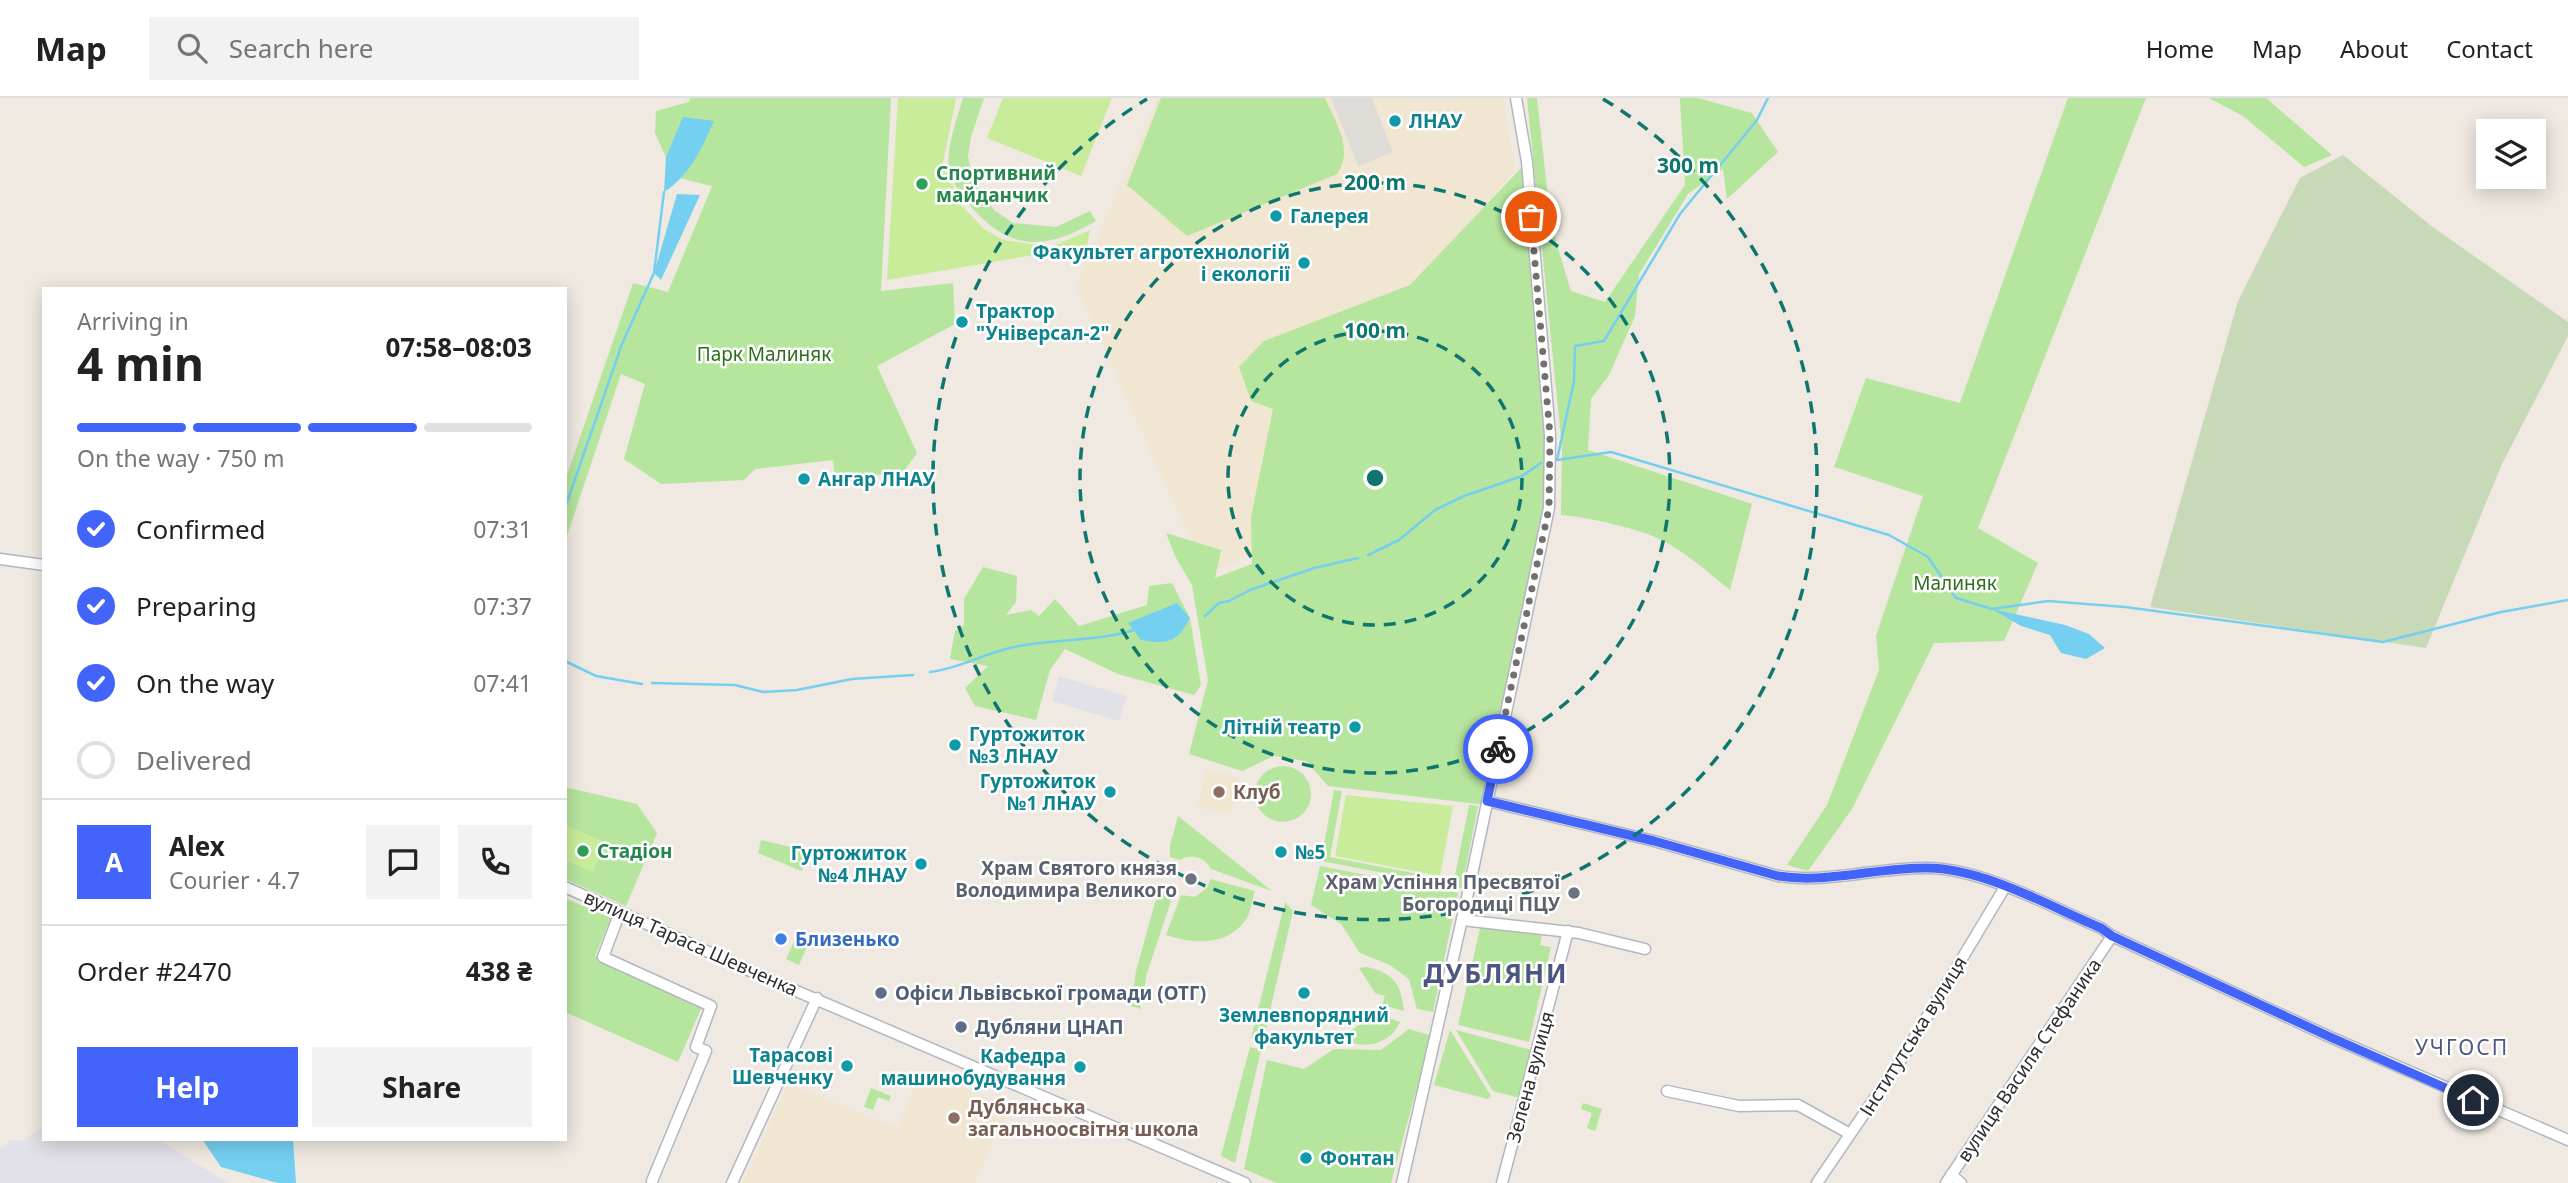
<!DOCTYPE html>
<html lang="en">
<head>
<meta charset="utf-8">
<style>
	:root { --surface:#fff; --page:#f2f2f2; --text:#222; --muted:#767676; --line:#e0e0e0; --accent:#4264fb }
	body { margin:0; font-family:"Noto Sans",sans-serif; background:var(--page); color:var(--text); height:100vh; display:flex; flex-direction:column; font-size:26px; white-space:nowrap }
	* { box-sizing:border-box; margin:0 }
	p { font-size:23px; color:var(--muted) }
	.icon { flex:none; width:38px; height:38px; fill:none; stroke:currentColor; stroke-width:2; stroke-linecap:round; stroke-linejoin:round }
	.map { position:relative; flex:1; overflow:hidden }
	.side { position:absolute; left:42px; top:189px; width:525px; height:854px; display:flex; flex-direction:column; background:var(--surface); border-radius:0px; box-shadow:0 4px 18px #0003 }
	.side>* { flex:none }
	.buttons { position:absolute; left:2476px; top:21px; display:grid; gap:14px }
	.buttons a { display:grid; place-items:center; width:70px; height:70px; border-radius:0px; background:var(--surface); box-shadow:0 4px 18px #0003; font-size:35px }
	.pin { position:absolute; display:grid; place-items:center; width:60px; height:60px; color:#fff; margin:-30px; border:4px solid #fff; border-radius:50%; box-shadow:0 2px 7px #0007 }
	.courier { position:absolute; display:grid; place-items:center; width:70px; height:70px; margin:-35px; border:5px solid #4264fb; border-radius:50%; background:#fff; color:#222; box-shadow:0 2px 9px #0007 }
	.summary em { font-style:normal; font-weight:700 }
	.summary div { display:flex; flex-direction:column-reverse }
	.summary { display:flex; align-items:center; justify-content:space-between; height:119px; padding:0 35px }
	h1 { font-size:46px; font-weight:700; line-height:52px }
	.bar { display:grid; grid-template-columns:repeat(4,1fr); gap:10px 7px; align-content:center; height:84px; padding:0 35px }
	.bar i { height:9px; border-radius:5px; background:var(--line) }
	.bar .on { background:var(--accent) }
	.bar p { grid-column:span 4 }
	.line { display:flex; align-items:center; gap:18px; padding:0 35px; border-top:2px solid var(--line) }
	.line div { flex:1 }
	.round { display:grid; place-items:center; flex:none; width:74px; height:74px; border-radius:0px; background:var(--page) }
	ol { padding:0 35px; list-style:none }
	li { display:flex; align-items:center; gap:21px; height:77px }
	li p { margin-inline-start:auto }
	li .icon { padding:7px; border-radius:50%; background:var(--accent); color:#fff; stroke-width:4 }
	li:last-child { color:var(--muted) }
	li i { width:38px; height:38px; border:4px solid var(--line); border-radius:50% }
	.cta { display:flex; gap:14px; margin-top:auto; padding:14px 35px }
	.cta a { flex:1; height:80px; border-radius:0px; background:var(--accent); color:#fff; font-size:28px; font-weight:700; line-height:80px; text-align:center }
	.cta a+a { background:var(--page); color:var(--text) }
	header { display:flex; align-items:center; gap:42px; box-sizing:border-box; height:98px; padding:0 35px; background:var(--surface); border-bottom:2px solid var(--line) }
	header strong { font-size:33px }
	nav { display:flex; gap:38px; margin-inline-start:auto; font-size:24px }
	.search { width:490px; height:63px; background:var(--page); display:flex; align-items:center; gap:18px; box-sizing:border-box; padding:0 24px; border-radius:0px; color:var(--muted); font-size:26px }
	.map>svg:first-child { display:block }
	.industrial { fill:#e3e1e8 }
	.education { fill:#f0e6d1 }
	.green { fill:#b6e59e }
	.cemetery { fill:#c8d9b8 }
	.pitch { fill:#c9ec9a }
	.plaza { fill:#dfdcd8 }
	.water { fill:#75cff0 }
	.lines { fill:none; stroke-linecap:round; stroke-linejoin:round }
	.stream { stroke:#75cff0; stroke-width:2.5 }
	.street-casing { stroke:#b4b7c1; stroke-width:13 }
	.street { stroke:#fff; stroke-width:10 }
	.done { stroke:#726f6d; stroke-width:7; stroke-dasharray:0 12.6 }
	.route { stroke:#4264fb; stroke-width:9 }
	.ring { fill:none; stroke:#0f766e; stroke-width:3.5; stroke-dasharray:12 9 }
	.culture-dot { fill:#0f9aa8; stroke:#fff; stroke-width:2.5 }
	.leisure-dot { fill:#2e9e5b; stroke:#fff; stroke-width:2.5 }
	.education-dot { fill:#8d6e63; stroke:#fff; stroke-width:2.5 }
	.worship-dot { fill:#6b7280; stroke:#fff; stroke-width:2.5 }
	.shop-dot { fill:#3f7fe0; stroke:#fff; stroke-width:2.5 }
	.service-dot { fill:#5c6f8a; stroke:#fff; stroke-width:2.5 }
	.labels { text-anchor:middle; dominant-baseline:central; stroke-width:5; stroke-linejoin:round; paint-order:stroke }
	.culture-label { font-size:19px; font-weight:bold; fill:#0d838f; stroke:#fff; text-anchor:start }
	.leisure-label { font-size:19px; font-weight:bold; fill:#27864d; stroke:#fff; text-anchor:start }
	.park-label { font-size:19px; fill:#2c6e1b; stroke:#fff }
	.education-label { font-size:19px; font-weight:bold; fill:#785e54; stroke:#fff; text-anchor:start }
	.worship-label { font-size:19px; font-weight:bold; fill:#5b616d; stroke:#fff; text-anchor:end }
	.shop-label { font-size:19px; font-weight:bold; fill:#366cbe; stroke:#fff; text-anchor:start }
	.street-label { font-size:19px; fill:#2e2e2e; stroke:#fff }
	.service-label { font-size:19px; font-weight:bold; fill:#4e5e75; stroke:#fff; text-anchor:start }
	.neighbourhood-label { font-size:21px; letter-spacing:2px; fill:#4d5680; stroke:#fff }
	.district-label { font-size:26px; font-weight:bold; letter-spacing:2px; fill:#4d5680; stroke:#fff }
	.centre { fill:#0f766e; stroke:#fff; stroke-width:3.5 }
	.ring-label { font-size:21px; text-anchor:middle; font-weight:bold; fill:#0f766e; stroke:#fff; stroke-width:5; stroke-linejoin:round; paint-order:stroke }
</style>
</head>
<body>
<header>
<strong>Map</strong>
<div class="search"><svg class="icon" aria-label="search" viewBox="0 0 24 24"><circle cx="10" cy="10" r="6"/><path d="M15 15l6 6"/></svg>Search here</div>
<nav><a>Home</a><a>Map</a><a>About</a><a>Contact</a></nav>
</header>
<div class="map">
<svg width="2568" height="1085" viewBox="0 0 2568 1085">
	<rect width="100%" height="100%" fill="#efe9e1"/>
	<g class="industrial">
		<polygon points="1059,578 1127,598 1119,623 1052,603"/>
		<polygon points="44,1027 44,1041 157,1041 228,1085 0,1085 0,1051 11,1042 24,1043"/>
	</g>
	<g class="education">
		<polygon points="1158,0 1503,0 1515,74 1408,192 1346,408 1207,478 1076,188"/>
		<polygon points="1206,672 1239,679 1231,716 1198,710"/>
		<polygon points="921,971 1010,1009 974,1085 743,1085 788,986 898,1030"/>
	</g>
	<g class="green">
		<polygon points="690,0 891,0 881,193 953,185 955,226 877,268 917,355 902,376 835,378 833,362 755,371 744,382 661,386 624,361 645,286 621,276 565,444 565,383 633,185 668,194 712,88 675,79 655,35 656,13 689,4"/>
		<path d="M963,0H984L971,39L968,58L973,82L994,112L1013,125L1056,129L1090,113L1096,123C1047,151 1013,155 972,110C962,99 951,84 949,68C946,51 958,17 963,0Z"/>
		<path d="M1161,0H1325C1336,26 1354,50 1337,76L1187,138L1127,87Z"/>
		<path d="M1527,0H1537L1551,127L1571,193L1605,204L1685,87L1680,0H1698L1752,15L1778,54L1727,101L1723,71L1688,96L1639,176L1635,218L1609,277L1591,301L1588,352L1752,406L1730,492C1709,475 1689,457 1665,444C1643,431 1587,419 1561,417L1562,351Z"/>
		<polygon points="2068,0 2146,0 1978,430 2038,465 2004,543 1934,545 1852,711 1808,773 1787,767 1827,707 1879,572 1876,538 1923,398 1834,369 1866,280 1960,305"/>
		<polygon points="2209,0 2266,0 2332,57 2304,69 2243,18"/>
		<polygon points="1527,64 1550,337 1549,410 1486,707 1328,688 1306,663 1274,658 1242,673 1189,656 1208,582 1192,487 1175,458 1166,435 1221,452 1215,480 1252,466 1251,419 1273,311 1251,303 1239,269 1264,243 1410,187"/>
		<polygon points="983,469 1017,478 1016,504 1006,517 1031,512 1039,518 1055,501 1079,528 1147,507 1149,488 1172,485 1190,520 1201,587 1194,597 1118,576 1065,551 1050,572 1036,622 975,608 965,590 988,568 950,561 955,533 964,527 964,501"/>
		<circle cx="1283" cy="696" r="28"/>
		<polygon points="565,689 637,706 657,735 626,808 565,781"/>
		<polygon points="1334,692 1342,693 1330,759 1454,783 1469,707 1478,708 1462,790 1321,763"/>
		<path d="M1178,718L1272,793L1211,771C1205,759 1191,755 1180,762L1170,759V747Z"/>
		<polygon points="761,742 808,753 802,773 758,755"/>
		<polygon points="1320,768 1458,795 1433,914 1417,911 1409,881 1390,867 1360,855 1341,826 1311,807"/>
		<path d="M1210,781L1255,793C1252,801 1251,813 1247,820C1228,849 1193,846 1166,837L1181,797L1195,799L1208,789Z"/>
		<polygon points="1158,794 1174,794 1147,875 1140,911 1131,908 1136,873"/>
		<polygon points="565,800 611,820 595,858 703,906 678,964 565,914"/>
		<polygon points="1285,804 1293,813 1263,943 1251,940"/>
		<polygon points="1481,826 1543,833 1540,847 1551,849 1529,944 1458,927"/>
		<polygon points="799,833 811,839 799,867 786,861"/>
		<path d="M1367,869C1394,875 1401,886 1404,913L1382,907L1385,898L1375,895L1359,870Z"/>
		<path d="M1380,917L1400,924C1391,946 1361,954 1342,939L1366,922L1377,925Z"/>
		<polygon points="1409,931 1429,937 1429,945 1391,1085 1277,1085 1244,1071 1267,962 1304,971 1334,951 1381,952"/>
		<polygon points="1450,932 1491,998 1488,1001 1434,987"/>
		<polygon points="1456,932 1532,952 1520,1000 1493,993"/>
		<polygon points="1250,949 1261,952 1235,1065 1221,1058"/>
		<polygon points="871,990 891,998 889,1003 878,999 873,1012 864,1009"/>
		<polygon points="1583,1005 1602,1011 1595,1033 1587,1030 1592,1015 1581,1011"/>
	</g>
	<polygon class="cemetery" points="2343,57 2434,130 2568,224 2568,238 2502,366 2426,550 2150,509 2238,203 2300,80"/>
	<g class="pitch">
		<polygon points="898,0 956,0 943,65 961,107 984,131 1004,142 1051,149 1090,132 1087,148 887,182"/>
		<polygon points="1003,0 1112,0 1081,78 987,40"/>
		<polygon points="1346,697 1453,708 1440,778 1335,758"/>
		<polygon points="565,727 605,744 593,774 565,762"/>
	</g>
	<polygon class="plaza" points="1331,0 1372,0 1393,54 1358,68"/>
	<g class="water">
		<path d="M683,19L714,23C702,50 690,77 664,94L666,59Z"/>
		<polygon points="677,96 700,97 661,182 654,175"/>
		<path d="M1177,505L1190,520C1178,544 1167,547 1141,542L1128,525Z"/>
		<polygon points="1992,511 2065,527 2089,536 2105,550 2086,561 2061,555 2050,537 2021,528"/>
		<polygon points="202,1041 293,1041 296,1085 278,1085 221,1069"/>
	</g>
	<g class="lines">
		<g class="stream">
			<polyline points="1768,0 1757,22 1680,116 1604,243 1575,248 1574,283 1557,362 1611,354 1889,437 1928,459 1956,500 1992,511 2048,503 2125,509 2383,544 2501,514 2568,502"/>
			<polyline points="565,410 622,246 654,175 664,94"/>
			<polyline points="1368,457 1399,442 1435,412 1464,398 1522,378 1541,365"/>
			<polyline points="1205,518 1219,505 1229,503 1250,492 1314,470 1358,460"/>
			<polyline points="565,563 596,578 642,586"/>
			<path d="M930,574C961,570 985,555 1014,549C1054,540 1095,544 1134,532"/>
			<polyline points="652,585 735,587 763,594 797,592 852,581 913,577"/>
		</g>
		<g class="street-casing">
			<g id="street">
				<polyline points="0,461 44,467"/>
				<path d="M1487,703L1654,743L1778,778C1827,786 1878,769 1928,770C1984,771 2049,808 2101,830L2112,838L2330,939L2568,1042"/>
				<polyline points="565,789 766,880 1245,1085"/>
				<polyline points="620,814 603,859 711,908 696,949 706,953 652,1083"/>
				<polyline points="1462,822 1579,835 1645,851"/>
				<polyline points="1667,993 1739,1008 1798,1007 1850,1036"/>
				<polyline points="1951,1077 1961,1085"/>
				<polyline points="732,1085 817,900"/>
				<polyline points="1402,1085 1470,786 1549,410 1550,337 1527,64 1516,0"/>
				<polyline points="1502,1085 1568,833"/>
				<polyline points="1817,1085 1904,957 2005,789"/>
				<polyline points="1946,1085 2112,838"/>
			</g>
		</g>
		<use href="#street" class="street"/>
	</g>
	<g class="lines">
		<polyline class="done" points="1498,651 1549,410 1550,337 1531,119"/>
		<path class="route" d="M1498,651L1487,703L1654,743L1778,778C1827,786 1878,769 1928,770C1985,771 2049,808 2101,830L2112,838L2330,939L2473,1002"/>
	</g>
	<g class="ring">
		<circle cx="1375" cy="380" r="147"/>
		<circle cx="1375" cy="380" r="295"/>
		<path d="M1603 1A442 442 0 1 1 1147 1"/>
	</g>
	<g class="culture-dot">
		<circle cx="1395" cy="23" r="7"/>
		<circle cx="1276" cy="118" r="7"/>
		<circle cx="1304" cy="165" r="7"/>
		<circle cx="962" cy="224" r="7"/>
		<circle cx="804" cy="381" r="7"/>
		<circle cx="1355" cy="629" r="7"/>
		<circle cx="955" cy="647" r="7"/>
		<circle cx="1110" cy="694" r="7"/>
		<circle cx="1281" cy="754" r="7"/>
		<circle cx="921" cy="766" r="7"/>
		<circle cx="1304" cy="895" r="7"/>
		<circle cx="847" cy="968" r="7"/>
		<circle cx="1080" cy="969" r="7"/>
		<circle cx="1306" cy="1060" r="7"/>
	</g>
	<g class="leisure-dot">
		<circle cx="922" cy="86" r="7"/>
		<circle cx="583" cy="753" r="7"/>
	</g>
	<g class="education-dot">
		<circle cx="1219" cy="694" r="7"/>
		<circle cx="954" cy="1020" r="7"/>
	</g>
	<g class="worship-dot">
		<circle cx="1191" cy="781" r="7"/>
		<circle cx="1574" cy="795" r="7"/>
	</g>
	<circle class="shop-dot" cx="781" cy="841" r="7"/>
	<g class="service-dot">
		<circle cx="881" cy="895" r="7"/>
		<circle cx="961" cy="929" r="7"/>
	</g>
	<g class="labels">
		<g class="culture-label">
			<text x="1409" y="23">ЛНАУ</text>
			<text x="1290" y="118">Галерея</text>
			<text x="1290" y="154" text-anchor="end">Факультет агротехнологій<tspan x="1290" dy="22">і екології</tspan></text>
			<text x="976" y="213">Трактор<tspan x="976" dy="22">"Універсал-2"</tspan></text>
			<text x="818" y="381">Ангар ЛНАУ</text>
			<text x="1341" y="629" text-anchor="end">Літній театр</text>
			<text x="969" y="636">Гуртожиток<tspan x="969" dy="22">№3 ЛНАУ</tspan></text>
			<text x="1096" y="683" text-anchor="end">Гуртожиток<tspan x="1096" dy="22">№1 ЛНАУ</tspan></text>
			<text x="1295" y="754">№5</text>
			<text x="907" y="755" text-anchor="end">Гуртожиток<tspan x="907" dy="22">№4 ЛНАУ</tspan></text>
			<text x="1304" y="917" text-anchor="middle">Землевпорядний<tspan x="1304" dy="22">факультет</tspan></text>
			<text x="833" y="957" text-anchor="end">Тарасові<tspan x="833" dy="22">Шевченку</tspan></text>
			<text x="1066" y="958" text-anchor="end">Кафедра<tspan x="1066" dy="22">машинобудування</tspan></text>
			<text x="1320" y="1060">Фонтан</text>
		</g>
		<g class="leisure-label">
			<text x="936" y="75">Спортивний<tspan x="936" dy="22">майданчик</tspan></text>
			<text x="597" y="753">Стадіон</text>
		</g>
		<g class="park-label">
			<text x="764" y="256">Парк Малиняк</text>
			<text x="1955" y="485">Малиняк</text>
		</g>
		<g class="education-label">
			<text x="1233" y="694">Клуб</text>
			<text x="968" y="1009">Дублянська<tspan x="968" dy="22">загальноосвітня школа</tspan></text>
		</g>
		<g class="worship-label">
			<text x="1177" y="770">Храм Святого князя<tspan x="1177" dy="22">Володимира Великого</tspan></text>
			<text x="1560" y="784">Храм Успіння Пресвятої<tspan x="1560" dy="22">Богородиці ПЦУ</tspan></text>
		</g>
		<g class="shop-label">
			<text x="795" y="841">Близенько</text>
		</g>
		<g class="street-label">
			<text transform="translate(691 845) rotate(24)">вулиця Тараса Шевченка</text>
			<text transform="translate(1913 938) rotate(-58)">Інститутська вулиця</text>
			<text transform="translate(2029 962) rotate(-56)">вулиця Василя Стефаника</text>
			<text transform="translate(1530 979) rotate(-75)">Зелена вулиця</text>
		</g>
		<g class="service-label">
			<text x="895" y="895">Офіси Львівської громади (ОТГ)</text>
			<text x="975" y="929">Дубляни ЦНАП</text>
		</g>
		<g class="neighbourhood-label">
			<text x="2462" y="949">УЧГОСП</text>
		</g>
		<g class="district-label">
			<text x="1496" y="875">ДУБЛЯНИ</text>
		</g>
	</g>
	<circle cx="1375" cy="380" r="10" class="centre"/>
	<g class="ring-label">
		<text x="1688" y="75">300 m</text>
		<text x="1375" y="92">200 m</text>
		<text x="1375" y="240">100 m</text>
	</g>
</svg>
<div class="buttons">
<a><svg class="icon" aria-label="layers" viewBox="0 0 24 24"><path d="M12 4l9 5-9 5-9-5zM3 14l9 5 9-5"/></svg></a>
</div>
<div class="pin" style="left:1531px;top:119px;background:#ea580c"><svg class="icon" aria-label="bag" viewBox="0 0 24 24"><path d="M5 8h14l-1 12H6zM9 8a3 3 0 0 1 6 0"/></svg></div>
<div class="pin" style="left:2473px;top:1002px;background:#1f2937"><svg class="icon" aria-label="home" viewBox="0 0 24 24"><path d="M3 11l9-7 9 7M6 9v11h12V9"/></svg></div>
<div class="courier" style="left:1498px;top:651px"><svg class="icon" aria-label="bike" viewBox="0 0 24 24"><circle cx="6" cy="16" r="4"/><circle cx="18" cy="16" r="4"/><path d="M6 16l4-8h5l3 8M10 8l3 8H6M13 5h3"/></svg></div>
<section class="side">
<div class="summary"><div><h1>4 min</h1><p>Arriving in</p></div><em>07:58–08:03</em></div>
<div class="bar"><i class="on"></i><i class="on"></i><i class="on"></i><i></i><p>On the way · 750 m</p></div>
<ol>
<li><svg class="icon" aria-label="check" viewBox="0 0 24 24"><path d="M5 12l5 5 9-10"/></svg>Confirmed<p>07:31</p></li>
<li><svg class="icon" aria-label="check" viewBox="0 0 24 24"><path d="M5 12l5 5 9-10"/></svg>Preparing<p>07:37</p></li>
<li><svg class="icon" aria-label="check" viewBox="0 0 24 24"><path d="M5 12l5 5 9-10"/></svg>On the way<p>07:41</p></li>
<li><i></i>Delivered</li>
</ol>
<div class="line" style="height:126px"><b class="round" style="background:var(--accent);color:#fff">A</b><div><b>Alex</b><p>Courier · 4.7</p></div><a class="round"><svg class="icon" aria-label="chat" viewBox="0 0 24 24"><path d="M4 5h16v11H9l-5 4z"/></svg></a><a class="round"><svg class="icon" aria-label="phone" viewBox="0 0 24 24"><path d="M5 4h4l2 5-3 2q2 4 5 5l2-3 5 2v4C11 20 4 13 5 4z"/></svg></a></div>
<div class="line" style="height:91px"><div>Order #2470</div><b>438 ₴</b></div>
<div class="cta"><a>Help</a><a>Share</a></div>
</section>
</div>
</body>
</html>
